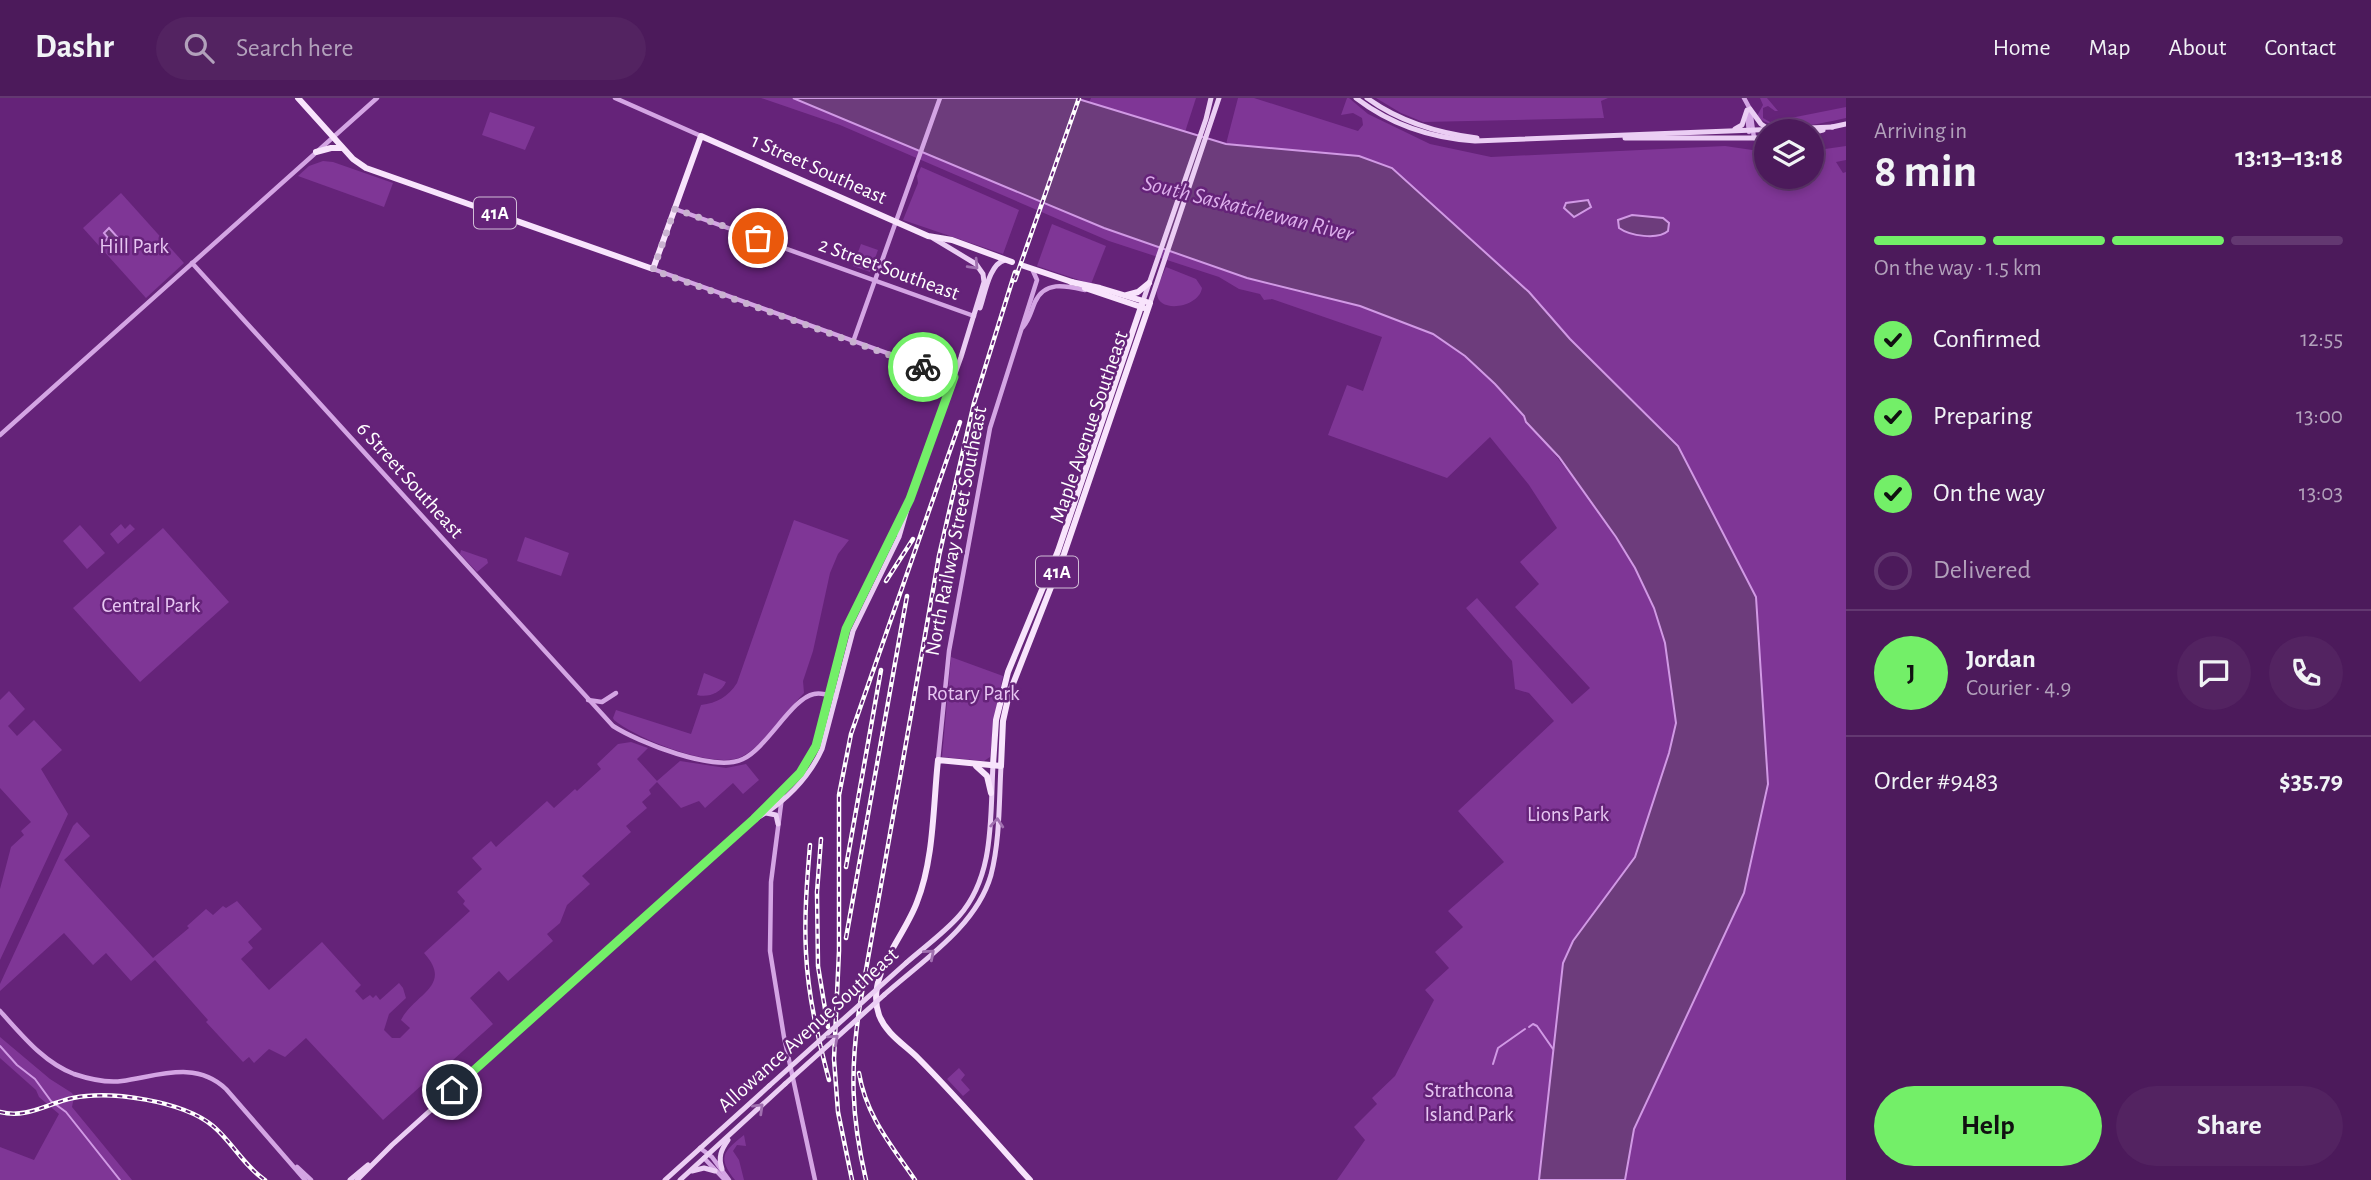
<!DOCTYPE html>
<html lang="en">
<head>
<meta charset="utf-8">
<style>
	:root { --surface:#4c1a5b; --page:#532361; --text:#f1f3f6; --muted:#b2a1bb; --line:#633871; --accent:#73ef68 }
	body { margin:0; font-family:"Alegreya Sans",sans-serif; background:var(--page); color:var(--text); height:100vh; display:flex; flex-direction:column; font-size:26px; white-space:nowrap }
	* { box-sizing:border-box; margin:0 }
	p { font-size:23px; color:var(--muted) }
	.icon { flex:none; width:38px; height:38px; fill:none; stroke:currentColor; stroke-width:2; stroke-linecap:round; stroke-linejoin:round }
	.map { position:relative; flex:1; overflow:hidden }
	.sheet { display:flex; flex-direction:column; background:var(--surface); width:525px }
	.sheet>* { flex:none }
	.fabs { position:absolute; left:1754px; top:21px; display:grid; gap:14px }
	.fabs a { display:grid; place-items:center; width:70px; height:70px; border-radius:50%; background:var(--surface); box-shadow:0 4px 10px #0003,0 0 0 2px var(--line); font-size:35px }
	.pin { position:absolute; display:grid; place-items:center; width:60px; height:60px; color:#fff; margin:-30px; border:4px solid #fff; border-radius:50%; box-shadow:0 2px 7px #0007 }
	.courier { position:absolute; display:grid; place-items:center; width:70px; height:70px; margin:-35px; border:5px solid #73ef68; border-radius:50%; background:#fff; color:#222; box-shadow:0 2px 9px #0007 }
	.summary em { font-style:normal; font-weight:700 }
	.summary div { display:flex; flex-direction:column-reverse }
	.summary { display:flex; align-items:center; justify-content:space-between; height:119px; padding:0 28px }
	h1 { font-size:46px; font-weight:700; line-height:52px }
	.bar { display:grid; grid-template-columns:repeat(4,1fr); gap:10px 7px; align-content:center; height:84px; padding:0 28px }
	.bar i { height:9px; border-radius:5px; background:var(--line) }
	.bar .active { background:var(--accent) }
	.bar p { grid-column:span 4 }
	.line { display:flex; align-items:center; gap:18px; padding:0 28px; border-top:2px solid var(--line) }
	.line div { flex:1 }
	.round { display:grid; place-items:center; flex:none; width:74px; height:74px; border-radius:37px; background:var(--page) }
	ol { padding:0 28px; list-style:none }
	li { display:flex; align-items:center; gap:21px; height:77px }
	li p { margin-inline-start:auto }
	li .icon { padding:7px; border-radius:50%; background:var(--accent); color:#111; stroke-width:4 }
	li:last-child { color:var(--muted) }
	li i { width:38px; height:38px; border:4px solid var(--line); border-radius:50% }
	.button { display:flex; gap:14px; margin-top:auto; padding:14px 28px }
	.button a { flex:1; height:80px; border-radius:42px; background:var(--accent); color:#111; font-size:28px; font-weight:700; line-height:80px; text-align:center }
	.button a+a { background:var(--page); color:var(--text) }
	header { display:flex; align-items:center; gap:42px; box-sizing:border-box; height:98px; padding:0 35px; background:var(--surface); border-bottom:2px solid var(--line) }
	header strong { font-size:33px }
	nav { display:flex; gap:38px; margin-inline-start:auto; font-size:24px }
	.search { width:490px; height:63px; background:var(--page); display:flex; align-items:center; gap:18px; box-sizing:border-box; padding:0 24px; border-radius:38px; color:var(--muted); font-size:26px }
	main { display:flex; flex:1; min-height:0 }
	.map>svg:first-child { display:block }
	.green { fill:#7f3696 }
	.water { fill:#6d3c7c; stroke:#d199e5; stroke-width:2 }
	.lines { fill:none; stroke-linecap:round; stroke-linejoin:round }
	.stream { stroke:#d199e5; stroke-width:2 }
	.tertiary { stroke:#d4a5e4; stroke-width:4.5 }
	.secondary { stroke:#ebcef4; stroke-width:5 }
	.primary { stroke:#f8e4fc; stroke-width:6 }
	.rail-casing { stroke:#fff; stroke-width:4.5 }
	.rail { stroke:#652379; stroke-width:2; stroke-dasharray:5; stroke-linecap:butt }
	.secondary-bridge { stroke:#ebcef4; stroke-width:5 }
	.oneway { stroke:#a170b0 }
	.done { stroke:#c9b2d0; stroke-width:7; stroke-dasharray:0 12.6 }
	.route { stroke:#73ef68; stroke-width:9 }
	.labels { text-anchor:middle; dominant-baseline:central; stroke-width:5; stroke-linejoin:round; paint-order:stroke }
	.shield { fill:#652379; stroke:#d1bdd7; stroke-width:2 }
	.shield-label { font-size:19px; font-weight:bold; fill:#fff }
	.street-label { font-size:21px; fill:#fff; stroke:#652379 }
	.park-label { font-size:21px; fill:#e8c7f3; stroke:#652379 }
	.water-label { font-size:23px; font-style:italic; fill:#ddafec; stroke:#652379 }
</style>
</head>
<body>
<header>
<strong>Dashr</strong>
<div class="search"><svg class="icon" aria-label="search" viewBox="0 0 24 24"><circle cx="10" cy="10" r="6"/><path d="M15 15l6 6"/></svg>Search here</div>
<nav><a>Home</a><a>Map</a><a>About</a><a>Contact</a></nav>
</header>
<main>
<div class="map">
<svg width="1846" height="1082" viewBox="0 0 1846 1082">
	<rect width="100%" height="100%" fill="#652379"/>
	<g class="green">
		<polygon points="761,0 793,0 1104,130 1247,180 1360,208 1433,236 1465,258 1495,286 1524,318 1587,397 1635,469 1654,510 1665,545 1676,625 1669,655 1635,759 1573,843 1563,865 1539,1082 1337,1082 1365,1042 1354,1029 1377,1006 1372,1000 1395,978 1434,902 1425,892 1449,870 1435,854 1463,829 1448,813 1504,764 1458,713 1554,623 1529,595 1515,591 1512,563 1466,510 1477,500 1572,606 1590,590 1515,509 1539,486 1520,464 1557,430 1529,387 1490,339 1447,380 1328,337 1347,287 1363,293 1382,239 1272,201 1264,202 1260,196 1239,191 1219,179 1109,143 840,27"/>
		<polygon points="1091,0 1196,0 1185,34 1089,5"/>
		<polygon points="1238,0 1254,0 1358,33 1363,27 1362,20 1353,15 1341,17 1347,0 1349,0 1368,16 1430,46 1491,59 1725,48 1766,54 1766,79 1811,79 1811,53 1846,48 1846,62 1836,64 1843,75 1846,74 1846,1082 1625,1082 1634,1032 1669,952 1768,686 1570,241 1529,194 1392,70 1226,46"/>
		<polygon points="1376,0 1608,0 1601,3 1604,20 1423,24 1401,15"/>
		<path d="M1760,0H1767L1778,13H1775L1768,8L1763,10V20L1770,24L1846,9V20C1821,25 1777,38 1757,18L1763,7Z"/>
		<polygon points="490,14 535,29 525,52 482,37"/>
		<polygon points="323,63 333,64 393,85 384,109 298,78 309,68"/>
		<polygon points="921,69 1019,112 1003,156 903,122 918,85 917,78"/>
		<polygon points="121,95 184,165 146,200 83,130"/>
		<polygon points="1052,126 1106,148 1091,186 1037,168"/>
		<polygon points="861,146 878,152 870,174 853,168"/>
		<path d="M1166,169L1196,181L1202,190C1199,210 1157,216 1157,195C1157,187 1163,177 1166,169Z"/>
		<path d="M794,422L849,442L838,456L830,475L813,553L803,583L804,595C787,613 765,646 743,658C716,673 637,641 614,622L613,620L616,612L691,636L701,607C717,605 728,599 737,585Z"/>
		<polygon points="121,426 125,431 130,426 135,431 118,446 110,436"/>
		<polygon points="80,427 105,455 87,471 63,443"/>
		<polygon points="163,430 229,504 140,584 73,510"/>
		<polygon points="525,439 569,455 561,478 517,463"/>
		<polygon points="461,452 487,461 488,465 477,474 460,456"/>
		<polygon points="951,559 1003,578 994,622 990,659 984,663 942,659"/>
		<path d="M704,575L726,584C721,595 708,600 697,597Z"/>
		<polygon points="9,593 25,611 8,628 17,638 34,622 62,652 41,671 68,716 0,862 0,791 11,749 24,737 21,733 31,724 0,690 0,602"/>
		<path d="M631,644L648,650L637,661L657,683L680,663L726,670L746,666L759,682L743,696L733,685L705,710L699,703L681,710L657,684L649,692L651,696L642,704L647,710L626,728L631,734L582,778L590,786L567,807L560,825L547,836L553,843L508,883L499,873L470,900L493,926L453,962L457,968L450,975L443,968L383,1022L306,940L285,959L269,951L254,965L249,959L243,964L206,924L208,922L155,862L131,883L106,855L93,867L64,835L0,893V886L73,728L77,724L90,738L64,762L153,860L189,830L187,828L206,811L213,817L223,808L226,810L237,803L262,831L248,844L253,850L241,861L269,892L322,844L361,887L355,893L363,902L370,897L373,900L376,897L380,902L399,885L403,890L406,900L389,916L384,932L392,940H400L410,930L401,922C414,896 454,888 424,855L470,813L463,806L465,803L457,794L482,771L472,760L491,743L496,749L547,703L554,710L575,691L577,693L601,671L597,666L618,646Z"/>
		<polygon points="0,939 50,981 72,995 74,999 72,1009 132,1082 0,1082 0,1049 34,1062 59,1016 39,999 36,992 0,960"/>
		<polygon points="959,970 965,977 961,982 970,992 963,998 947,981"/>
		<path d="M744,1037L746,1048L737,1047L733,1053L739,1062L744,1082H735C717,1059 723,1054 744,1037Z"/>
	</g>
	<g class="water">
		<polygon points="793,0 1075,0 1226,46 1359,58 1392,70 1529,194 1570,241 1678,348 1756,499 1768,686 1744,795 1634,1031 1625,1082 1539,1082 1563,865 1573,843 1635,759 1669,655 1676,625 1665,545 1654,510 1635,470 1616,439 1559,359 1526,324 1524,318 1495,286 1465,258 1433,236 1360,208 1247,180 1104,130"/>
		<polygon points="1588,102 1591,109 1574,119 1564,110 1566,105"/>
		<path d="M1632,117L1663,120L1669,125L1668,133C1658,142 1630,138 1619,130L1618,122Z"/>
		<polygon points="109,130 120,142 112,154 103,145 108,140 104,135"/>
	</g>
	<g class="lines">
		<g class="stream">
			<polyline points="1529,929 1533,926 1537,928 1553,951"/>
			<polyline points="0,948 17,967 35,981 51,1003 66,1014 120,1082"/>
			<polyline points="1493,966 1498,950 1525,931"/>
		</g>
		<g class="tertiary">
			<polyline points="615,0 701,38"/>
			<polyline points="1744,0 1750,11 1754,40"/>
			<polyline points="1747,15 1749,34"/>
			<polyline points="675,111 974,218"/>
			<path d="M192,165L613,628C638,644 715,675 743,661C767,650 792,600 814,596C821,594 829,597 836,599"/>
			<polyline points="653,171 954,279"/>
			<path d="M1023,229C1030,221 1031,213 1035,204C1045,182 1067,188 1085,192"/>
			<polyline points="853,244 940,0"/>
			<polyline points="0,337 377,0"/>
			<polyline points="588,602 602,604 616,595"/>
			<polyline points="938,662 949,553 990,330 1037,182 1033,173"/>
			<polyline points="783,691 771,784 770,853 784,939 815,1082"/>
			<path d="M0,913C22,937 43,964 74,976C89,981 107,985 122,983C158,978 196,962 226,991L305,1082"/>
			<polyline points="700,1050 712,1059 729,1082"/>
			<polyline points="704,1060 725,1082"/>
			<polyline points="297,1069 311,1082"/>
		</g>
		<g class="secondary">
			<path d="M1356,0C1391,27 1431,40 1475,43L1833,29"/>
			<path d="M1367,0C1400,24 1437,35 1477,40"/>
			<polyline points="1750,11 1761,26 1767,30"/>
			<polyline points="1832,29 1846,26"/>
			<polyline points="1735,31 1742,27 1747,12"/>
			<polyline points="1811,35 1823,32"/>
			<polyline points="1625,40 1766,40"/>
			<polyline points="1143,203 1206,21 1211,0"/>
			<polyline points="1150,205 1219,0"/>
			<path d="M980,210C985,196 989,166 1005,162"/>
			<polyline points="766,715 776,717 778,726"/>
			<path d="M757,720C784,705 809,680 822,651L853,533L899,439L910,401L961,259L984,184L983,176L976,166L933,140"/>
			<path d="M906,865C923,850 944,835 959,818C995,777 990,719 993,667"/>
			<path d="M884,897C922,863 976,829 991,777C1000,742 999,703 1001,668"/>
			<path d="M722,1071C718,1059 721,1052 728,1042"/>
			<polyline points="692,1073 704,1070 715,1073"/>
			<polyline points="350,1082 368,1067"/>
			<polyline points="357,1082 392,1047 754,721 800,675 812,656 818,641 838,557 846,531 910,401"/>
			<polyline points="665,1082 769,988"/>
			<polyline points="680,1082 785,986"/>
		</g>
		<g class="primary">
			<polyline points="298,0 353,61 366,70 653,171 701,38 928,138 952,142 1012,164"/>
			<polyline points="316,54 331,50 342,50"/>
			<polyline points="1024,168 1072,184"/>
			<polyline points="1085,190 1144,210"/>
			<polyline points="1127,197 1138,194 1149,185"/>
			<polyline points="993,667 996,622 1008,574 1058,453 1143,203"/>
			<polyline points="976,668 987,678 991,695"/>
			<path d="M1030,1082C993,1041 957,999 918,960C905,947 886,936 879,917C865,878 904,840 917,804C934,761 933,709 938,662L1001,668L1003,623L1009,596L1064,456L1150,205L1100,190L1071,184"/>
		</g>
		<g class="rail-casing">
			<g id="rail">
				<polyline points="1015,182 1079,0"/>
				<polyline points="886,483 913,441"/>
				<polyline points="821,741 817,794 818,868 828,929"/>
				<path d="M810,747C807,783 804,819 806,855C808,898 818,940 829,982"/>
				<polyline points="846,769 881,572"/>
				<polyline points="846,840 907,498"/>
				<path d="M859,975C866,1018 892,1048 915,1082"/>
				<path d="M0,1014C27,1021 48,1005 73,1000C110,992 183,1003 213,1028C232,1044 244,1068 265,1082"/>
				<polyline points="852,1082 838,1014 834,961 839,853 839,697 851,636 960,324"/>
				<path d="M866,1082C851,1018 850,971 860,906L939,458L974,305L1015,174"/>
			</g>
		</g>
		<use href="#rail" class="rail"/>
		<g class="secondary-bridge">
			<polyline points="785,986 884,897"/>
			<polyline points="769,988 906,865"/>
		</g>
	</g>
	<defs><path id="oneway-chevron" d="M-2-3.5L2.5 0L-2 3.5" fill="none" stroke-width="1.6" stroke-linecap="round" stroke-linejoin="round" transform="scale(1.75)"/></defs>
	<g class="oneway">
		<use href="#oneway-chevron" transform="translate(974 167) rotate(47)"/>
		<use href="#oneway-chevron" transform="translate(997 725) rotate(-86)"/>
		<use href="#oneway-chevron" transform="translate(930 856) rotate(-41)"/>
		<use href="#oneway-chevron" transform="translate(834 941) rotate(-42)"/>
		<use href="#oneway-chevron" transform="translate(759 1010) rotate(-44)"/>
	</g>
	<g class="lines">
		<polyline class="done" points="758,140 675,111 653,172 923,269"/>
		<polyline class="route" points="452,992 754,721 800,675 816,648 846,531 910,401 954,279 923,269"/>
	</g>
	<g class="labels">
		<g class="shield">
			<rect x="474" y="99.5" width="42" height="31" rx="5"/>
			<rect x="1036" y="458.5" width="42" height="31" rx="5"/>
		</g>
		<g class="shield-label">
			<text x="495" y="115">41A</text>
			<text x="1057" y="474">41A</text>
		</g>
		<g class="street-label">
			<text transform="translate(819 71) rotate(24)">1 Street Southeast</text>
			<text transform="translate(889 171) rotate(20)">2 Street Southeast</text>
			<text transform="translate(1089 329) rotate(-71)">Maple Avenue Southeast</text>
			<text transform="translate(410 382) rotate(48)">6 Street Southeast</text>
			<text transform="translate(956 433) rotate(-79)">North Railway Street Southeast</text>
			<text transform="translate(808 932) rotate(-42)">Allowance Avenue Southeast</text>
		</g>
		<g class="park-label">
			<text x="134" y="148">Hill Park</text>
			<text x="151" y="507">Central Park</text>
			<text x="973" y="595">Rotary Park</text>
			<text x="1568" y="716">Lions Park</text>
			<text x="1469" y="992">Strathcona<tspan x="1469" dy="24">Island Park</tspan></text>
		</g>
		<g class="water-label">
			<text transform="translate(1248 111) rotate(14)">South Saskatchewan River</text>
		</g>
	</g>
</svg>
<div class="fabs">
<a><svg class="icon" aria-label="layers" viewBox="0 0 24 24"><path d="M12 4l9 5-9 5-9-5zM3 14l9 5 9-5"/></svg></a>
</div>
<div class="pin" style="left:758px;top:140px;background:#ea580c"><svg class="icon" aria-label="bag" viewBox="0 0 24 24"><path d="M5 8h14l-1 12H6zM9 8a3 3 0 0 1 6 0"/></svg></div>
<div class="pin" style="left:452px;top:992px;background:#1f2937"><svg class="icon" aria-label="home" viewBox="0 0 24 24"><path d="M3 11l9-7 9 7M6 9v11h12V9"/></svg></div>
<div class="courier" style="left:923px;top:269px"><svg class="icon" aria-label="bike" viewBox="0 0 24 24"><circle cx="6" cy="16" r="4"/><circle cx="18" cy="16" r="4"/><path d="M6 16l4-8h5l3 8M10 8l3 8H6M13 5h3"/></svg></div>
</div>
<section class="sheet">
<div class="summary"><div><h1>8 min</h1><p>Arriving in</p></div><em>13:13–13:18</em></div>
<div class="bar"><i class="active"></i><i class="active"></i><i class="active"></i><i></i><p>On the way · 1.5 km</p></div>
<ol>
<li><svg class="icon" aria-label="check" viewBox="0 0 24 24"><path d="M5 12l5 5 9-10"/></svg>Confirmed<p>12:55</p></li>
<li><svg class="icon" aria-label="check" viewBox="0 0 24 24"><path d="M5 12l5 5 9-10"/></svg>Preparing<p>13:00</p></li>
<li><svg class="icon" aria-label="check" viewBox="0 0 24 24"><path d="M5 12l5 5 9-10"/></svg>On the way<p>13:03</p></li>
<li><i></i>Delivered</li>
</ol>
<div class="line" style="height:126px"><b class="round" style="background:var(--accent);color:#111">J</b><div><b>Jordan</b><p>Courier · 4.9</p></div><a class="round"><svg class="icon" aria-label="chat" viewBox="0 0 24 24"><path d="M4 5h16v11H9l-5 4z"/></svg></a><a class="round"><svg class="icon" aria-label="phone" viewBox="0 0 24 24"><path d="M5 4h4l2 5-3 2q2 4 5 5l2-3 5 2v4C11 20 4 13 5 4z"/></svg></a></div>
<div class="line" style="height:91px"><div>Order #9483</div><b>$35.79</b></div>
<div class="button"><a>Help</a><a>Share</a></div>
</section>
</main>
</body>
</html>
